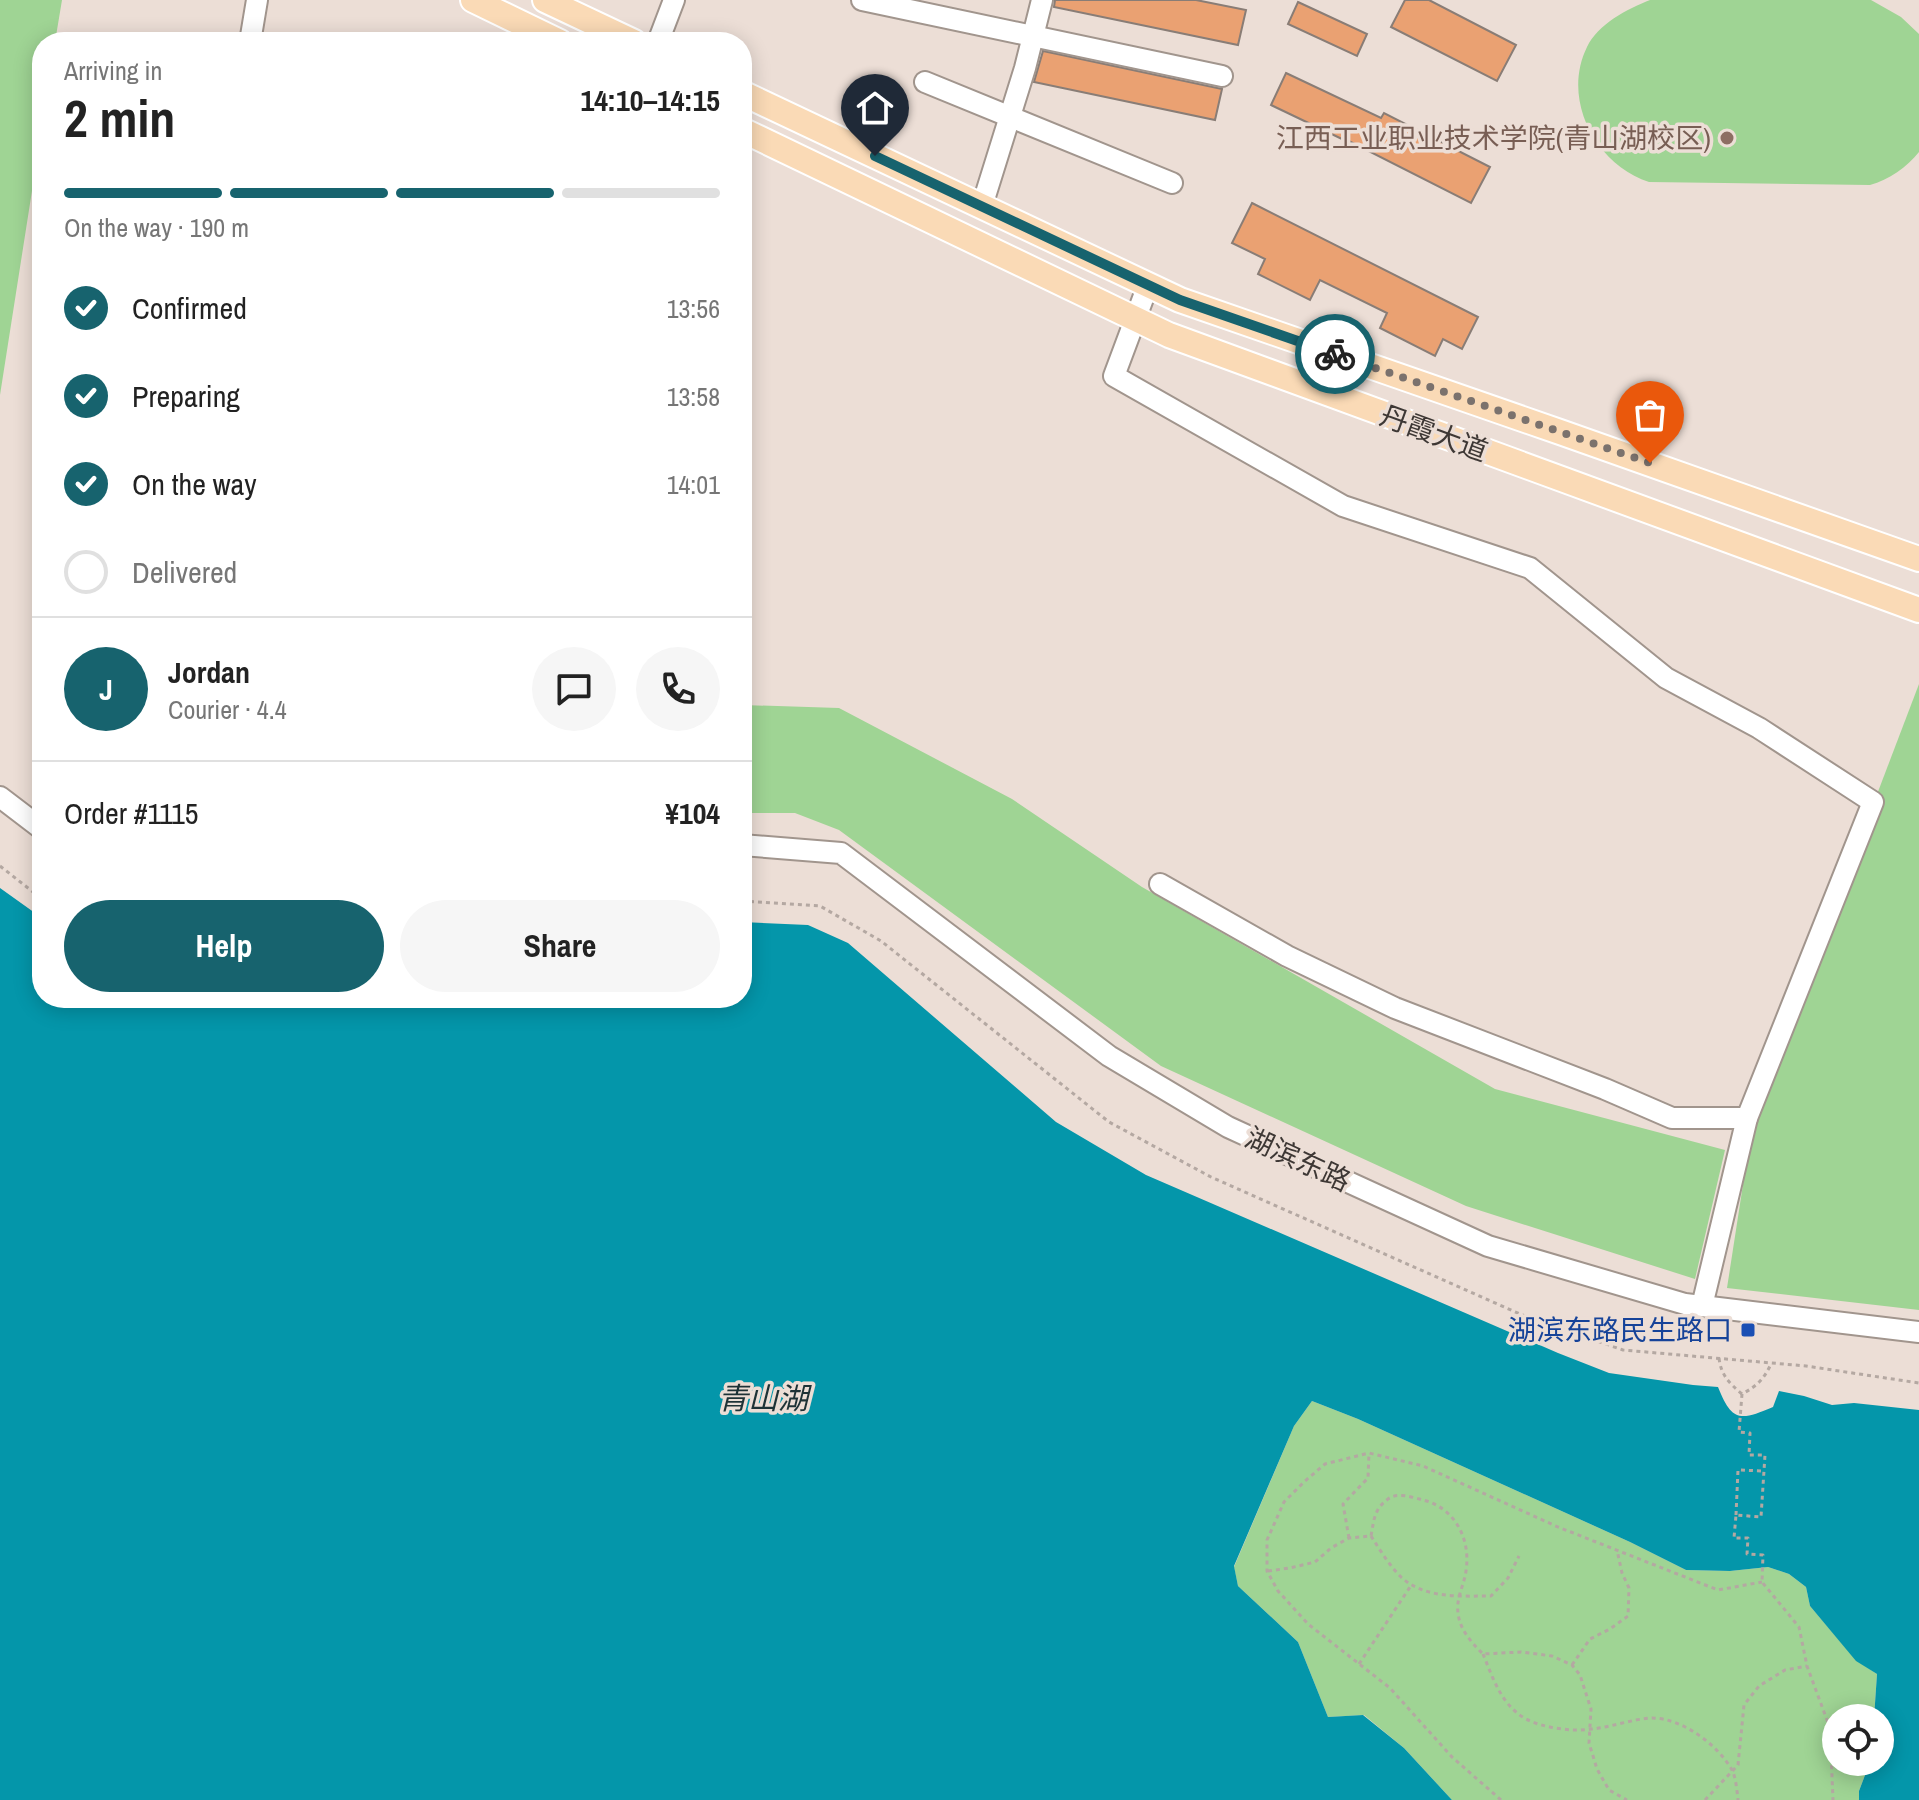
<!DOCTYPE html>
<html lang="en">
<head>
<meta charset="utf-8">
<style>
	:root { --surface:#fff; --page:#f6f6f6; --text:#222; --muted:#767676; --line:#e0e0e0; --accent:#17636e }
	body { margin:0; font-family:"Archivo Narrow","Noto Sans SC",sans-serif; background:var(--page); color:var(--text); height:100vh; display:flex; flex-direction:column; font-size:30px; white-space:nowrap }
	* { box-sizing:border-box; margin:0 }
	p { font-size:26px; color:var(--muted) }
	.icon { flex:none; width:44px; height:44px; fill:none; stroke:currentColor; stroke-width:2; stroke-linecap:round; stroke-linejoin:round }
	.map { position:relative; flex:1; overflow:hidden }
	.side { position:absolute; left:32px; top:32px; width:720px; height:976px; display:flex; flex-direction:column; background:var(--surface); border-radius:32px; box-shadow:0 4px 20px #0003 }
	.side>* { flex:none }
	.tools { position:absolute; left:1822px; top:1704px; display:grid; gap:16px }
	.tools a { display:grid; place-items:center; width:72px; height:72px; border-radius:50%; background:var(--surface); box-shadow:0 4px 20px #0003; font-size:40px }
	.pin { position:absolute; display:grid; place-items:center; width:68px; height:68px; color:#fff; margin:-82px -34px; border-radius:50% 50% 50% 0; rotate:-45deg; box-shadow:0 0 8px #0007 }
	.pin .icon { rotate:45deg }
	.courier { position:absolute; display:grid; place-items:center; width:80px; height:80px; margin:-40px; border:6px solid #17636e; border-radius:50%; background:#fff; color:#222; box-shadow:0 2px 10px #0007 }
	.head em { font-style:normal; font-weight:700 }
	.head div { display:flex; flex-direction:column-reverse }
	.head { display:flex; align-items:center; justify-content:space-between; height:136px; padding:0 32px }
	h1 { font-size:52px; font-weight:700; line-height:60px }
	.bar { display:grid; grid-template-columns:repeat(4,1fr); gap:12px 8px; align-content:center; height:96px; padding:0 32px }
	.bar i { height:10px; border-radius:6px; background:var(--line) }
	.bar .current { background:var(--accent) }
	.bar p { grid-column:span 4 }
	.line { display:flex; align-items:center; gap:20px; padding:0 32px; border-top:2px solid var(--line) }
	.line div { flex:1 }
	.round { display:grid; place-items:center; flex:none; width:84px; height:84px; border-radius:42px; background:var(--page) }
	ol { padding:0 32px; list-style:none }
	li { display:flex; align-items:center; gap:24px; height:88px }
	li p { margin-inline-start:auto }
	li .icon { padding:8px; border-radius:50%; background:var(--accent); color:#fff; stroke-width:4 }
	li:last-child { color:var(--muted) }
	li i { width:44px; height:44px; border:4px solid var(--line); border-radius:50% }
	.action { display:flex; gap:16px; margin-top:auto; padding:16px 32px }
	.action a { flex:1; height:92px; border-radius:48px; background:var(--accent); color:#fff; font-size:32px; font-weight:700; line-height:92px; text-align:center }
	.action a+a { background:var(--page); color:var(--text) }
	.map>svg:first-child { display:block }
	.green { fill:#9fd494 }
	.water { fill:#0496aa }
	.building { fill:#eaa172; stroke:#897d76; stroke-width:2 }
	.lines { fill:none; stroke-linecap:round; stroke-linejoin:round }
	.minor-casing { stroke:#a1958d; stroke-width:24 }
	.major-casing { stroke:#fff; stroke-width:28 }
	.path { stroke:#b4a8a2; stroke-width:3; stroke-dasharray:4 4; stroke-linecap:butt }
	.minor { stroke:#fff; stroke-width:20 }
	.major { stroke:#fadab6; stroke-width:24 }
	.done { stroke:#7b726d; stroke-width:8; stroke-dasharray:0 14.4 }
	.route { stroke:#17636e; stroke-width:10 }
	.education-dot { fill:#8d6e63; stroke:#ecded6; stroke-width:3 }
	.transit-dot { fill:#1a4fb4; stroke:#ecded6; stroke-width:3 }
	.labels { text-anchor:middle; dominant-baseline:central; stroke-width:7; stroke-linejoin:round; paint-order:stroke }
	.education-label { font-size:28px; fill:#785e54; stroke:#ecded6; text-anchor:end }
	.street-label { font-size:28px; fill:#3e3835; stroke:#ecded6 }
	.transit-label { font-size:28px; fill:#164399; stroke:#ecded6; text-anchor:end }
	.water-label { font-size:30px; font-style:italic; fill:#1e3236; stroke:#ecded6 }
</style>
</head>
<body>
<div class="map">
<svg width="1919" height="1800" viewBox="0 0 1919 1800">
	<rect width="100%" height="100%" fill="#ecded6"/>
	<g class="green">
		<polygon points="0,0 62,0 55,42 42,42 42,127 0,395"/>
		<path d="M1650,0H1871L1901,17L1919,34V152C1907,167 1889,180 1870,185L1649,182C1596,165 1561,100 1587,47C1598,24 1627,9 1650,0Z"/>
		<polygon points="1919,684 1919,1310 1727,1288 1753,1120"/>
		<polygon points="742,705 839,708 1012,799 1142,887 1495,1089 1725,1150 1695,1279 1466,1206 1161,1066 839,830 795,813 742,813"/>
		<polygon points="1312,1401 1358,1419 1630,1542 1686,1570 1730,1571 1768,1567 1789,1574 1806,1587 1810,1606 1856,1660 1877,1674 1874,1718 1836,1718 1836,1762 1870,1762 1859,1791 1859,1800 1452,1800 1404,1748 1364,1715 1328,1717 1298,1642 1238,1586 1234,1567 1294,1426"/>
	</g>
	<path class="water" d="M0,888L42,918V998H742V922L808,925L848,943L1056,1122L1146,1175L1558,1353L1609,1373L1693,1385L1718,1387C1732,1422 1740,1421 1773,1407L1779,1391L1804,1396L1832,1405L1854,1403L1919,1410V1800H1859V1791L1870,1762H1880V1718H1874L1877,1674L1856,1661L1810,1606L1806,1587L1789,1574L1768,1567L1730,1571L1686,1570L1630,1542L1358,1419L1312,1401L1294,1426L1234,1566L1238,1586L1298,1642L1328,1717L1363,1715L1404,1748L1452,1800H0Z"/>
	<g class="building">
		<polygon points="1055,0 1196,0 1246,10 1238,45 1054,7"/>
		<polygon points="1405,0 1429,0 1516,45 1497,81 1391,27"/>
		<polygon points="1298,2 1367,34 1357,56 1288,24"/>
		<polygon points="1043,51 1222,89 1215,120 1034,82"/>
		<polygon points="1286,73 1381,118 1384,113 1490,167 1471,203 1345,139 1344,140 1271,105"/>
		<polygon points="1252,203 1478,317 1462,349 1443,339 1435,356 1380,328 1387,313 1320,280 1310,300 1258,274 1265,259 1232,243"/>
	</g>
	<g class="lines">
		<g class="minor-casing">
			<g id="minor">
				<polyline points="862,0 1222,76"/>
				<polyline points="250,42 257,0"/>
				<polyline points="658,42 674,0"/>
				<polyline points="925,82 1172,183"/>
				<polyline points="982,206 1025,68 1042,0"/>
				<polyline points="1148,285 1114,376 1343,506 1530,568 1666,678 1759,728 1873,802 1747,1118 1702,1306"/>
				<polyline points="0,797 42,829"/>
				<polyline points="742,845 841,853 1109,1056 1228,1127 1488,1246 1685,1304 1919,1332"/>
				<polyline points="1160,884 1287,956 1395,1008 1605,1089 1672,1118 1747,1118"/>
			</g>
		</g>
		<g class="major-casing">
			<g id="major">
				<polyline points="473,0 560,42"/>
				<polyline points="545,0 634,42"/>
				<polyline points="742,93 1180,300 1560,432 1919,559"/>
				<polyline points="742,130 1169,335 1919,610"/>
			</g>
		</g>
		<g class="path">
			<polyline points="0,866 42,899"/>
			<polyline points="742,901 820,906 881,941 1109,1122 1211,1177 1520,1314 1623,1350 1806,1366 1919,1383"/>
			<path d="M1719,1358C1721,1375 1729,1383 1742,1394C1757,1386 1764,1379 1771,1364"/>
			<polyline points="1742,1394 1739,1432 1750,1433 1749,1455 1765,1455 1761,1517 1736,1515 1734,1538 1748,1538 1747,1554 1763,1555 1762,1582 1799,1627 1807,1666 1830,1728 1833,1800"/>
			<polyline points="1736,1515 1738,1470 1764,1471"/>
			<path d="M1371,1536C1380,1550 1389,1565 1401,1577C1425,1599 1460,1596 1491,1596L1508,1578L1519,1556"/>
			<polyline points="1349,1538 1343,1504 1368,1478 1369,1453"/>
			<path d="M1268,1571L1290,1568L1315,1562L1331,1548L1349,1538L1371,1536C1374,1520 1374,1509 1388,1499C1397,1492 1412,1497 1423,1500C1455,1508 1471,1539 1466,1571C1464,1586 1456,1597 1458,1613C1460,1630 1471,1642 1483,1654L1521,1652L1552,1656L1572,1665L1580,1675L1591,1709L1589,1743L1597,1769L1609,1790L1627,1800"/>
			<path d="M1483,1654C1493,1678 1501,1705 1526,1719C1543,1728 1573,1732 1592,1729C1612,1727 1632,1719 1652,1718C1682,1718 1718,1745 1732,1770C1736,1778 1737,1791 1738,1800"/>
			<polyline points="1359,1664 1412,1584"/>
			<polyline points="1572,1665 1590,1639 1610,1629 1628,1616 1629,1588 1622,1573 1617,1550"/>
			<polyline points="1501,1800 1452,1757 1390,1688 1308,1624 1278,1591 1267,1571 1267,1540 1284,1502 1305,1481 1325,1464 1369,1453 1423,1466 1558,1527 1718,1590 1762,1582"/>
			<polyline points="1705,1800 1738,1765 1744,1705 1759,1686 1785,1670 1807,1666"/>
		</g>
		<use href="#minor" class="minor"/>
		<use href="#major" class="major"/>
	</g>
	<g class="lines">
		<polyline class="done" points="1335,354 1650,463"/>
		<polyline class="route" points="875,156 1180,300 1335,354"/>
	</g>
	<circle class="education-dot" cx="1727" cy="138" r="8"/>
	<rect class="transit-dot" x="1740" y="1322" width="16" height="16" rx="4"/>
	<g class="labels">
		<g class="education-label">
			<text x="1711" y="138">江西工业职业技术学院(青山湖校区)</text>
		</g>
		<g class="street-label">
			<text transform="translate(1434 433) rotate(20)">丹霞大道</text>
			<text transform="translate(1298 1159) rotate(25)">湖滨东路</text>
		</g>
		<g class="transit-label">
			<text x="1732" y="1330">湖滨东路民生路口</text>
		</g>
		<g class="water-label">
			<text x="763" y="1398">青山湖</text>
		</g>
	</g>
</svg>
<div class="tools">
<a><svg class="icon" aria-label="locate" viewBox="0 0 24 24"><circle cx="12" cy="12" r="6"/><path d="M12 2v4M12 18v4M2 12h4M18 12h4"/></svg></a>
</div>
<div class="pin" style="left:1650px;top:463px;background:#ea580c"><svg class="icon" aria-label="bag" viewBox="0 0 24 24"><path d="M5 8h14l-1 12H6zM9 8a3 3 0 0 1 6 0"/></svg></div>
<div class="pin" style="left:875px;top:156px;background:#1f2937"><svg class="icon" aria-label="home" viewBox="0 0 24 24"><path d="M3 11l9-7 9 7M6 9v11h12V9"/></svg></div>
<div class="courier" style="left:1335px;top:354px"><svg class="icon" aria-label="bike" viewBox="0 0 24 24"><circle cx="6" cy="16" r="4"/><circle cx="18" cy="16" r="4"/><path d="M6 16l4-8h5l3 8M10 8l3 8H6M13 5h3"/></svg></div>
<section class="side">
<div class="head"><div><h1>2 min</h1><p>Arriving in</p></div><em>14:10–14:15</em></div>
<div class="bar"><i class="current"></i><i class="current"></i><i class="current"></i><i></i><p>On the way · 190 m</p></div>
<ol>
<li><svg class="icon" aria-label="check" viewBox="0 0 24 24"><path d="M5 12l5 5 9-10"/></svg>Confirmed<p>13:56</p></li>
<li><svg class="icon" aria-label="check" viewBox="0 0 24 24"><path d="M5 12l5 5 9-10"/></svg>Preparing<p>13:58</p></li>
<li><svg class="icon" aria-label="check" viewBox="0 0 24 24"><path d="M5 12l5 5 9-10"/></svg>On the way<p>14:01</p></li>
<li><i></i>Delivered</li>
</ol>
<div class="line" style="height:144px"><b class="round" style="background:var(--accent);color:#fff">J</b><div><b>Jordan</b><p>Courier · 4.4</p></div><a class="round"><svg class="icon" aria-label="chat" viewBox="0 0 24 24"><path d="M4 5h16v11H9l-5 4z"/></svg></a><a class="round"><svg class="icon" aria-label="phone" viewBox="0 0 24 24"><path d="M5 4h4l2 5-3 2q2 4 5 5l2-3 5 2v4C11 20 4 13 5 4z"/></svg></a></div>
<div class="line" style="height:104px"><div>Order #1115</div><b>¥104</b></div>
<div class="action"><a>Help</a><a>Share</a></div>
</section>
</div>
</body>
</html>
